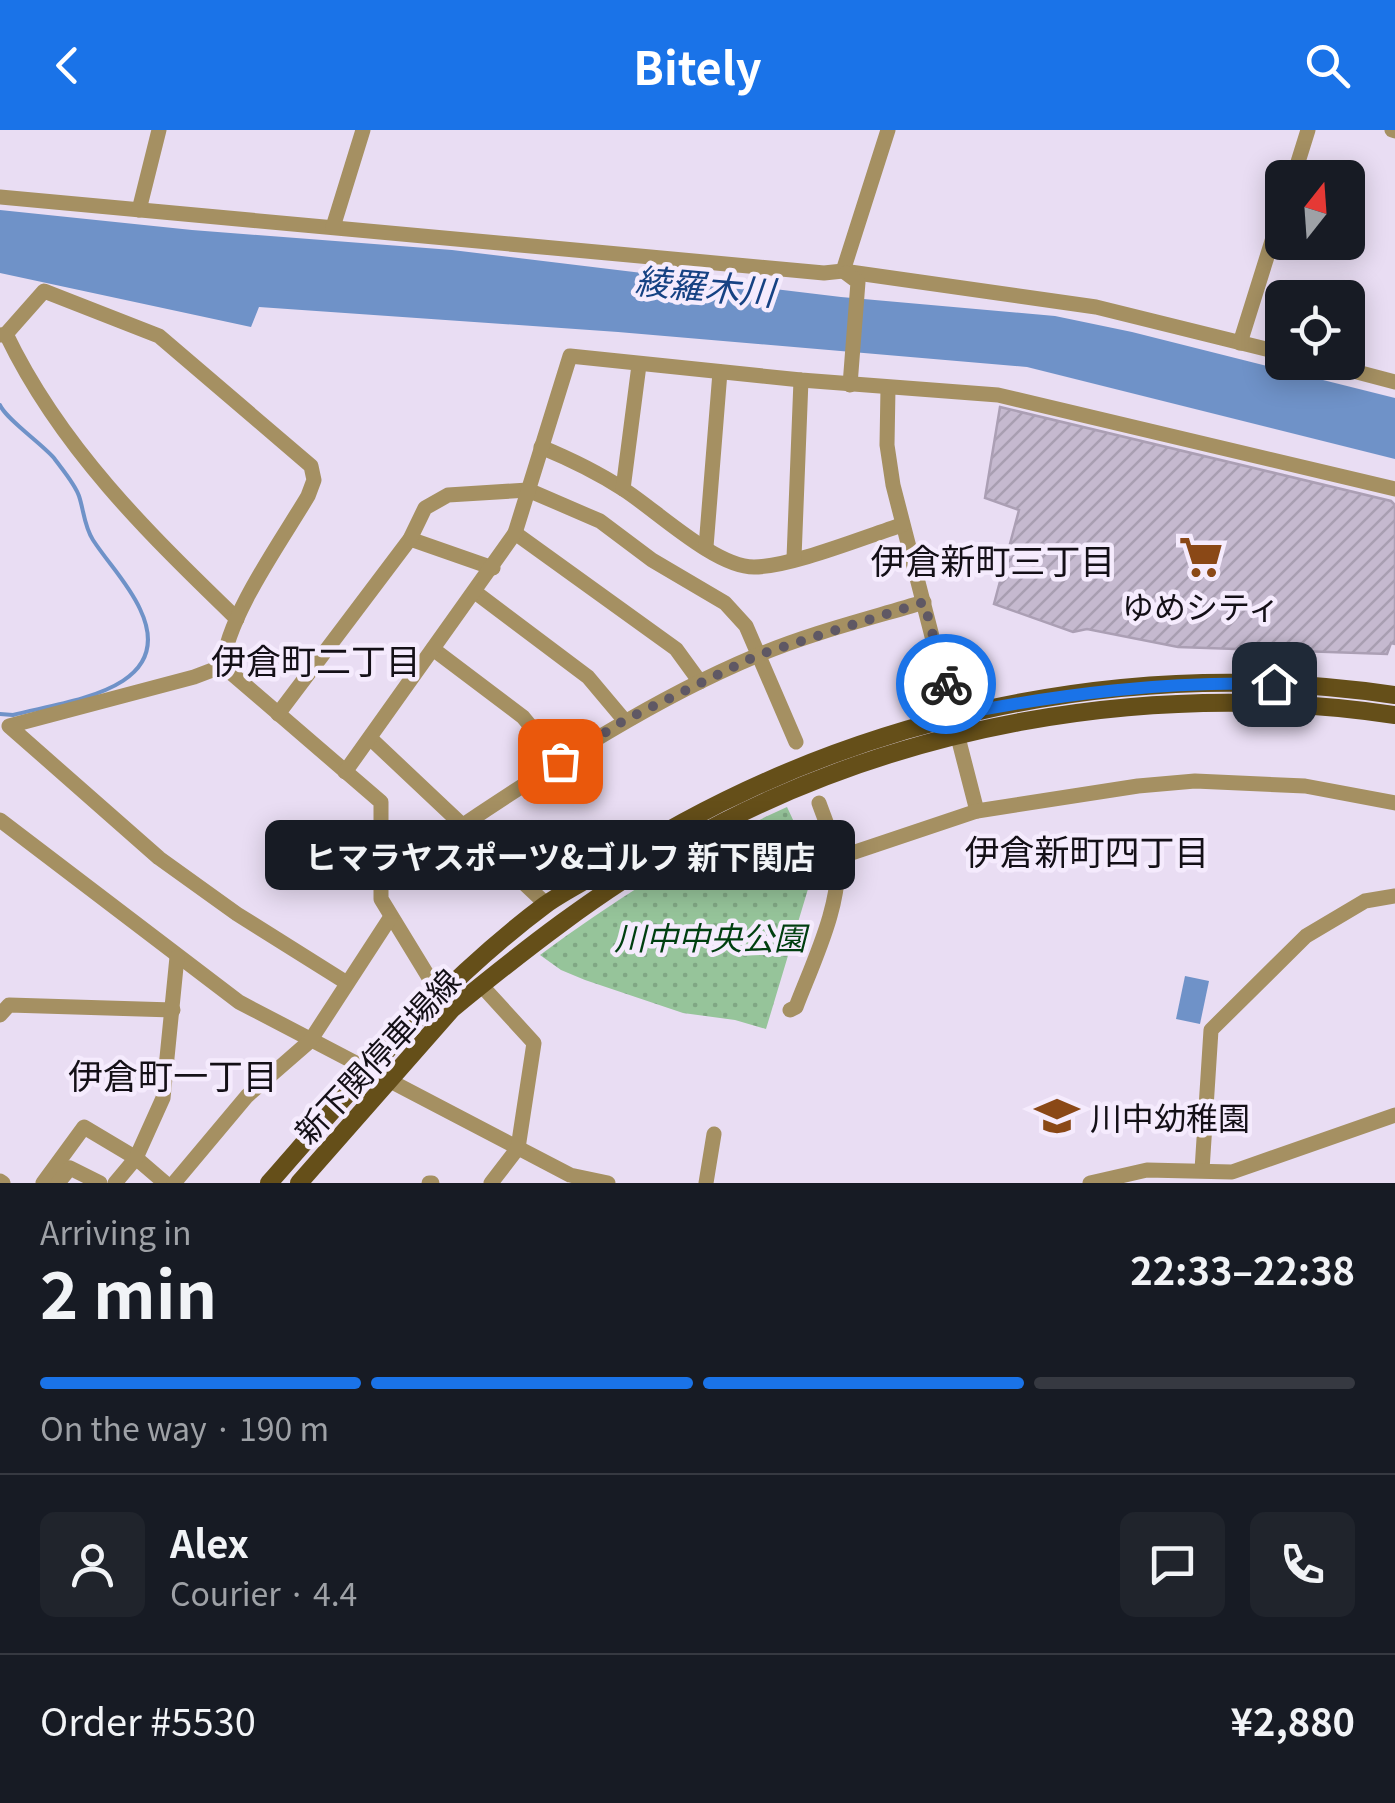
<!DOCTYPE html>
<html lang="en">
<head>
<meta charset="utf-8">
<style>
	:root { --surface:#171b24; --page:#20242c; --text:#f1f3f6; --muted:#9ea1a6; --line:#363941; --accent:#1a73e8 }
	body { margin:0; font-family:Georgia,"Noto Sans JP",serif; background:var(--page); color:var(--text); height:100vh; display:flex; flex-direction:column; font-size:38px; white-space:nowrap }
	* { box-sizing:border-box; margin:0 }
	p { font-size:32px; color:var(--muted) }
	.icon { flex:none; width:55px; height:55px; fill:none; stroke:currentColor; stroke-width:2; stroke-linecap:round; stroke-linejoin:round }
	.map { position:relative; height:1053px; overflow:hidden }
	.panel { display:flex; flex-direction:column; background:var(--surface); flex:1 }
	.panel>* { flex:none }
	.needle { width:65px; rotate:17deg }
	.buttons { position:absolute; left:1265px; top:30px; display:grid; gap:20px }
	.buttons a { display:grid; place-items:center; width:100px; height:100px; border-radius:15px; background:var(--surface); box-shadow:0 5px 25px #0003; font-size:50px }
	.pin { position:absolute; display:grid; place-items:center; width:85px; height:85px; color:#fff; margin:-42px; border-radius:20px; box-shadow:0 5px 15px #0006 }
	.courier { position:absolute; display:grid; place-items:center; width:100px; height:100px; margin:-50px; border:8px solid #1a73e8; border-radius:50%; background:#fff; color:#222; box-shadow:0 2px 12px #0007 }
	.bubble { position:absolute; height:70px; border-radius:15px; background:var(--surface); box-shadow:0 5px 25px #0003; font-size:32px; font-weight:700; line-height:70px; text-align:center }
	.overview em { font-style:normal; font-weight:700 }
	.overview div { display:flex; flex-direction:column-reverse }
	.overview { display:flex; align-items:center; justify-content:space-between; height:170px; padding:0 40px }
	h1 { font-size:65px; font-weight:700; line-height:75px }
	.bar { display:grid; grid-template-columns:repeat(4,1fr); gap:15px 10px; align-content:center; height:120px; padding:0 40px }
	.bar i { height:12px; border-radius:8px; background:var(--line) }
	.bar .current { background:var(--accent) }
	.bar p { grid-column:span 4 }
	.line { display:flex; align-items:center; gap:25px; padding:0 40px; border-top:2px solid var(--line) }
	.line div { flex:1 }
	.round { display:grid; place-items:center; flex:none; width:105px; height:105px; border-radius:15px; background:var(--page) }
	header { display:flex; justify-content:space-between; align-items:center; height:130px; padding:0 40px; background:var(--accent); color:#fff; font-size:45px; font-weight:700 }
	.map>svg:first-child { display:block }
	.park { fill:url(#park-dots) }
	.water { fill:#6f92c8 }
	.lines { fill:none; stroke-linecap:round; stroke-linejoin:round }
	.stream { stroke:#6f92c8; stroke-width:4 }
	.building { fill:url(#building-hatch); stroke:#ab9fb4; stroke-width:2.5 }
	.minor { stroke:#a59062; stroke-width:15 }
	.major { stroke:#654f19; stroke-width:18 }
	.done { stroke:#5f5864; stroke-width:10; stroke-dasharray:0 18 }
	.route { stroke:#1a73e8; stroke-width:12 }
	.labels { text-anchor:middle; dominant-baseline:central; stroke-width:9; stroke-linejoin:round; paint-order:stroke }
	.poi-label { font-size:32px; fill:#141017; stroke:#f5ebfd }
	.park-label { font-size:32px; font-style:italic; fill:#003f10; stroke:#f5ebfd }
	.street-label { font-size:32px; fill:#141017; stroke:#f5ebfd }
	.water-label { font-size:35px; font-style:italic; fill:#164283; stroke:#f5ebfd }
	.neighbourhood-label { font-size:35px; fill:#141017; stroke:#f5ebfd }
</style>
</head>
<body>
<header><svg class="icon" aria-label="back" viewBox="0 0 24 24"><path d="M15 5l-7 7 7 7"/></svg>Bitely<svg class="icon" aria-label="search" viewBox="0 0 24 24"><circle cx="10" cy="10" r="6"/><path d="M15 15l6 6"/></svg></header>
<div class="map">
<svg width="1395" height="1053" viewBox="0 0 1395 1053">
	<defs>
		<pattern id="park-dots" width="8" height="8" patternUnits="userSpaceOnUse" patternTransform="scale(2.5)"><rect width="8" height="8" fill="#96c49a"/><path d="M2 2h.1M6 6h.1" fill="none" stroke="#80a784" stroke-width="1.8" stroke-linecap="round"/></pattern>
		<pattern id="building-hatch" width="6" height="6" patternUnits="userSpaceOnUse" patternTransform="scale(2.5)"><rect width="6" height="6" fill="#c5b9cf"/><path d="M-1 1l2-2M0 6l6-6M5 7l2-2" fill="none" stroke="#a89eb1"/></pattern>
	</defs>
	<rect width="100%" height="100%" fill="#e9ddf3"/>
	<path class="park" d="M787,677C800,704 811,729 808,759L766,899L735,890L683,883L585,850L561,840L540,825C618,767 698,717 787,677Z"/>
	<g class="water">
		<polygon points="0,80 192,100 452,120 841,167 1055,186 1132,202 1395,268 1395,329 1027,237 618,202 259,177 251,197 0,143"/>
		<polygon points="1185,846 1209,851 1200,894 1176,889"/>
	</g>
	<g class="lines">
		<path class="stream" d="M0,275C6,289 41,313 54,328C62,339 75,354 79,366C84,381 84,396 93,410C108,433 128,453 140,479C179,561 66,571 13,585L0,584"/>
	</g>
	<polygon class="building" points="1000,277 1391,371 1395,375 1395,514 1391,513 1387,524 1178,517 1087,499 1073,502 994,474 1019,380 985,368"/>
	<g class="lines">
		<g class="minor">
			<polyline points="1392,0 1395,1"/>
			<polyline points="1293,48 1308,0"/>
			<polyline points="0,67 824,143 843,141 1096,177 1282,223"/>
			<polyline points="139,80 159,0"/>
			<polyline points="333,97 363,0"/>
			<polyline points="843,141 888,0"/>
			<polyline points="846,143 858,152 850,255"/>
			<path d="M6,204C60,317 148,403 237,489"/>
			<path d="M0,205L6,204L44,161L159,206L311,336L314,350L308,366C282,410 226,488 223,536"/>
			<polyline points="1240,213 1282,79"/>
			<polyline points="1319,232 1395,252"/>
			<polyline points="888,258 887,315 893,355 977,681"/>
			<path d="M541,317C570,329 597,342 623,359C656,380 715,437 754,437C791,437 864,407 902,395"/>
			<polyline points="623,359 639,235"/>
			<polyline points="515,403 676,519 700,552"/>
			<polyline points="410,409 493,438"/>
			<polyline points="706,417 720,242"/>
			<polyline points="794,428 801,250"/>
			<polyline points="475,462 588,547 625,591"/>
			<polyline points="433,519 523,587 559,631"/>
			<polyline points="223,536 194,547 9,596 159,728 237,784 347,853"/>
			<polyline points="223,536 381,672 381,769 439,864"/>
			<polyline points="278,584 410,409 425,378 448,365 528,360 600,391 652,430 725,473 746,496 796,612"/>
			<polyline points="370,608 546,774"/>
			<polyline points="345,642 515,403 570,226 801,250 998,265 1395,359"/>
			<polyline points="0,690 239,872 570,1045 608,1053"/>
			<path d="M463,695C558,632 651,570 756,526C810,503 868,489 924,472"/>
			<polyline points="837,728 977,681 1138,656 1195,651 1305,656 1395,673"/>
			<polyline points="481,855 534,913 518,1018 491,1053"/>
			<path d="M790,880L796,877C811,837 845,768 836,725C833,708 825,690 819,673"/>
			<polyline points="0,885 9,875 173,880"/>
			<polyline points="1202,1040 1211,900 1306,806 1365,771 1395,766"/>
			<polyline points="0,1051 3,1053"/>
			<polyline points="43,1053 84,997 136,1028 165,1053"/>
			<polyline points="58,1053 70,1038 100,1053"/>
			<polyline points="115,1053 136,1028 163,968 177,827"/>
			<polyline points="174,1053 247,966 310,911 390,788"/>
			<polyline points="429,1053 432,1053"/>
			<polyline points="706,1053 714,1004"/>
			<polyline points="1090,1053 1147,1040 1232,1042 1395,985"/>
		</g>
		<g class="major">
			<path d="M269,1053C355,955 439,854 545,775C563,762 584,752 603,740C837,588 1118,524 1395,565"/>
			<path d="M299,1053L452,879C524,820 598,762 679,716C894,593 1151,549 1395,585"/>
		</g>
	</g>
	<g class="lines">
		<polyline class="done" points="560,631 625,590 758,525 924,472 946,554"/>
		<path class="route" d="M946,554L954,585C1061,564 1164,551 1274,554"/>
	</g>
	<defs>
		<g id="supermarket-bare" transform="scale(3.45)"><path d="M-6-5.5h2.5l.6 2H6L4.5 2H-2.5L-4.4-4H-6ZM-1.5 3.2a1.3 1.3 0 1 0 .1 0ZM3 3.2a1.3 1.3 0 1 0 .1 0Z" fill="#8a4816" stroke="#f5ebfd" stroke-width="2.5" paint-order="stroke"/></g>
		<g id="school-bare" transform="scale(3.45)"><path d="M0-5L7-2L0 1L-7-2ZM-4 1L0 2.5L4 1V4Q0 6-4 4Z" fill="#8a4816" stroke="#f5ebfd" stroke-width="2.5" paint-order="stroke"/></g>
	</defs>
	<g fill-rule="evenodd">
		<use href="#supermarket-bare" x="1201" y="427"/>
		<use href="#school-bare" x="1057" y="986"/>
	</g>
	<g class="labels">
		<g class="poi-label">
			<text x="1201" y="475">ゆめシティ</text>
			<text x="1090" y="986" text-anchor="start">川中幼稚園</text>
		</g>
		<g class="park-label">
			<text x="710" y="806">川中中央公園</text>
		</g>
		<g class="street-label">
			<text transform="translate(376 925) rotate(-47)">新下関停車場線</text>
		</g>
		<g class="water-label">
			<text transform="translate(705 154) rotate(5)">綾羅木川</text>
		</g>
		<g class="neighbourhood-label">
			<text x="993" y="428">伊倉新町三丁目</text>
			<text x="316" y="528">伊倉町二丁目</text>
			<text x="1087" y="719">伊倉新町四丁目</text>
			<text x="173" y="943">伊倉町一丁目</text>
		</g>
	</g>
</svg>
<div class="buttons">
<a><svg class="needle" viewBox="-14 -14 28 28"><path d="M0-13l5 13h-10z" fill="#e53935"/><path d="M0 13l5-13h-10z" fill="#9ea1a6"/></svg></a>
<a><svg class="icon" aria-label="locate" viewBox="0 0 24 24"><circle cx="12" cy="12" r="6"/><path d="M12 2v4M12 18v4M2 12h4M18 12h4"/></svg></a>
</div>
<div class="pin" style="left:560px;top:631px;background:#ea580c"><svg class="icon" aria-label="bag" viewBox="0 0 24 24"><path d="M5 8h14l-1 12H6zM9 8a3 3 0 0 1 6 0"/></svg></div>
<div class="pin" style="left:1274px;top:554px;background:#1f2937"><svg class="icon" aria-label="home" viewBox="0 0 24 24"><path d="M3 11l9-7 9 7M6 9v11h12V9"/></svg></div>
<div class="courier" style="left:946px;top:554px"><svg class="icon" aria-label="bike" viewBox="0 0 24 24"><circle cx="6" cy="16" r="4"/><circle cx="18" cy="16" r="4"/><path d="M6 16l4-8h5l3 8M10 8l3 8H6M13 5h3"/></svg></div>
<div class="bubble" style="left:265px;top:690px;width:590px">ヒマラヤスポーツ&amp;ゴルフ 新下関店</div>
</div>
<section class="panel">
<div class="overview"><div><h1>2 min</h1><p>Arriving in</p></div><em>22:33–22:38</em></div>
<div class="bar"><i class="current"></i><i class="current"></i><i class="current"></i><i></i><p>On the way · 190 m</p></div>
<div class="line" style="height:180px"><a class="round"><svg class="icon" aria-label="person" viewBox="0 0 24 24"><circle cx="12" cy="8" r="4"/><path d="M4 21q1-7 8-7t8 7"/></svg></a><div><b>Alex</b><p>Courier · 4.4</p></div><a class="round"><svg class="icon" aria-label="chat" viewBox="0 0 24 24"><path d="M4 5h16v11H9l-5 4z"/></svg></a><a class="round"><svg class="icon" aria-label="phone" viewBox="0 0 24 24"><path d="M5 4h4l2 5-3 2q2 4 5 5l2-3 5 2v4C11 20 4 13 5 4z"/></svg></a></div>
<div class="line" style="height:130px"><div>Order #5530</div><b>¥2,880</b></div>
</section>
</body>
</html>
